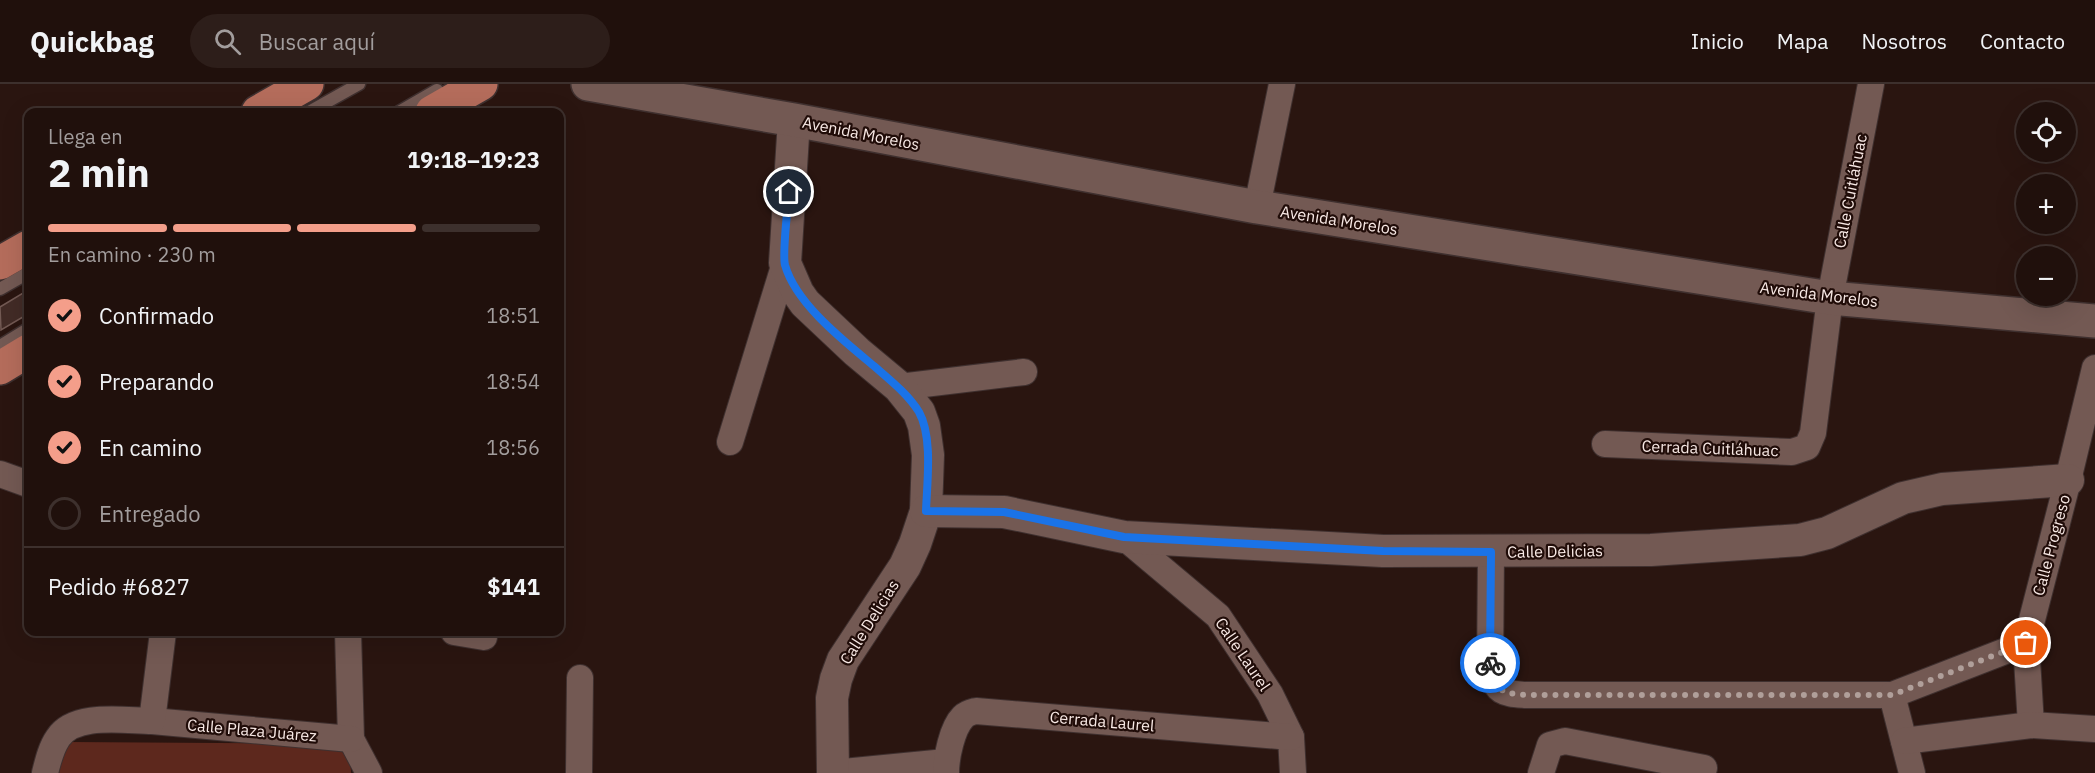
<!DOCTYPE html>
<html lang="es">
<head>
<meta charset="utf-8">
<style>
	:root { --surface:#20100c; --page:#2d1e1a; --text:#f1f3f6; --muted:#a29d9d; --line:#3d302d; --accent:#f49e8a }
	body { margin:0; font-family:"IBM Plex Sans",sans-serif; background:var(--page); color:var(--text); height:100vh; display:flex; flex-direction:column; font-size:22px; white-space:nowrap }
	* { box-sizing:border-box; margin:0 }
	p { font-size:20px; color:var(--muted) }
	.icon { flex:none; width:33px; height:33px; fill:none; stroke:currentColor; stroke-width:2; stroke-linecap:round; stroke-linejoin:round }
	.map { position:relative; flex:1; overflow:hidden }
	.sheet { position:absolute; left:24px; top:24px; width:540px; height:528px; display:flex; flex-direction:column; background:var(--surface); border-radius:12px; box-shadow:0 6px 24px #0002,0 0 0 2px var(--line) }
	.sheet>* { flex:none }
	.buttons { position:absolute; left:2016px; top:18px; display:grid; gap:12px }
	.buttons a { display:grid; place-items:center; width:60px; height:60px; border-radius:50%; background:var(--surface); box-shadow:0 6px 24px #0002,0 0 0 2px var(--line); font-size:30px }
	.pin { position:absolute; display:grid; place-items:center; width:51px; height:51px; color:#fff; margin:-26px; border:3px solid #fff; border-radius:50%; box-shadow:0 2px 6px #0007 }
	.courier { position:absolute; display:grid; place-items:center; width:60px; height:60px; margin:-30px; border:4px solid #1a73e8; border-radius:50%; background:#fff; color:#222; box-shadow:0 2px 8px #0007 }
	.headline em { font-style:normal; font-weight:700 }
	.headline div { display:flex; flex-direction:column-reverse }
	.headline { display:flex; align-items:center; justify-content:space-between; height:102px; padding:0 24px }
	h1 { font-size:39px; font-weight:700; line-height:45px }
	.bar { display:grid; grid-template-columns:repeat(4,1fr); gap:9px 6px; align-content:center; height:72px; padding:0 24px }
	.bar i { height:8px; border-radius:4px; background:var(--line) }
	.bar .current { background:var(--accent) }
	.bar p { grid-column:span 4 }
	.line { display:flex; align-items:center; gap:15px; padding:0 24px; border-top:2px solid var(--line) }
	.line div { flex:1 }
	ol { padding:0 24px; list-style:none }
	li { display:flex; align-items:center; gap:18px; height:66px }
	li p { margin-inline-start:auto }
	li .icon { padding:6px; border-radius:50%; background:var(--accent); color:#111; stroke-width:4 }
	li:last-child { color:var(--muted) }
	li i { width:33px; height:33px; border:3px solid var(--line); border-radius:50% }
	header { display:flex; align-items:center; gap:36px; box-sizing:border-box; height:84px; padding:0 30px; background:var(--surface); border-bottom:2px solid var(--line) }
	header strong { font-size:28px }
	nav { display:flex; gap:33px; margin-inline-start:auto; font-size:21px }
	.search { width:420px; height:54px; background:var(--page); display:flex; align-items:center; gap:15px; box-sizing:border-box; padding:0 21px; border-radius:33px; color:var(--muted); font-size:22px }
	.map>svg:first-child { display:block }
	.green { fill:#5d281d }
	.building { fill:#422b26; stroke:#725953; stroke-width:1.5 }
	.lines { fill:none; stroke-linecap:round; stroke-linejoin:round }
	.service-casing { stroke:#3f302f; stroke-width:15 }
	.minor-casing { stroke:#3f302f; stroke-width:28 }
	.tertiary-casing { stroke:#3f302f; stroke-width:34 }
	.secondary-casing { stroke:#3f302f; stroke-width:36 }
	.primary-casing { stroke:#3f302f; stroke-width:36 }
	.service { stroke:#735953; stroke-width:12 }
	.minor { stroke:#735953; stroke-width:26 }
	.tertiary { stroke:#735953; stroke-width:32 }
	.secondary { stroke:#735953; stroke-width:33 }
	.primary { stroke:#b46c5b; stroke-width:33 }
	.done { stroke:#b09f9a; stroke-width:6; stroke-dasharray:0 10.8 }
	.route { stroke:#1a73e8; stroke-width:8 }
	.labels { text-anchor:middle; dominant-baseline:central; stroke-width:4.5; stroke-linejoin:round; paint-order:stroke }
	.street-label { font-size:16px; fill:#f8e9e5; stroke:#200c08 }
</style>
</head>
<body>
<header>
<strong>Quickbag</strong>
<div class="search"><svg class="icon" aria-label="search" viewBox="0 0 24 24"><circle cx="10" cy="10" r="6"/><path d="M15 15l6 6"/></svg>Buscar aquí</div>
<nav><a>Inicio</a><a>Mapa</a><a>Nosotros</a><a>Contacto</a></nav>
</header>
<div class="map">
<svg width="2095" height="689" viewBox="0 0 2095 689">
	<rect width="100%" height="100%" fill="#2a1510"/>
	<polygon class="green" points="69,658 350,660 351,689 56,689"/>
	<polygon class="building" points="28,206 28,230 1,246 0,223"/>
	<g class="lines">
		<g class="service-casing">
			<g id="service">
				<polyline points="309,28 359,0"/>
				<polyline points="399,28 437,6"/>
				<polyline points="0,205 28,189"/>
				<polyline points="0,262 28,245"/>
			</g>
		</g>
		<g class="minor-casing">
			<g id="minor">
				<polyline points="1257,123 1282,0"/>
				<polyline points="899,303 1024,288"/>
				<polyline points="730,358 785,179"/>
				<polyline points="1605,360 1792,368 1807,363 1813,349 1830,214 1871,0"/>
				<polyline points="0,390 28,400"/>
				<polyline points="1124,453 1218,532 1270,610 1291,653 1293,689"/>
				<path d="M1491,468L1490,587C1497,609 1503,609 1525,611H1892L2026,559"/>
				<polyline points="348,548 351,655 369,689"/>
				<polyline points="454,548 484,553"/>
				<polyline points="1892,611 1912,689"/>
				<polyline points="152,637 351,655"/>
				<polyline points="2031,641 2026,559 2068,396 2095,284"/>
				<polyline points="1904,657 2031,641 2095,645"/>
				<path d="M45,689C48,677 51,664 58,654C75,628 125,637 152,637L163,548"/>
				<polyline points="579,689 580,594"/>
				<polyline points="833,689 946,678"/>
				<path d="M946,689C946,674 952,644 963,633C967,629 972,628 976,627L1291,653"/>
				<polyline points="1541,689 1550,661 1565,657 1704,684"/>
			</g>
		</g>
		<g class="tertiary-casing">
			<g id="tertiary">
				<polyline points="794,36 785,179 798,209 805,219 857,268 899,303 919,328 924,342 928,371 926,427 915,460 905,482 843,576 836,595 832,614 833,689"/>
				<polyline points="926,427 1004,428 1124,453 1383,467 1651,466 1800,456 1827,449 1903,414 1942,405 2068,396"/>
			</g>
		</g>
		<g class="secondary-casing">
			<polyline id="secondary" points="588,0 794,36 1257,123 1830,214 2095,237"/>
		</g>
		<g class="primary-casing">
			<g id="primary">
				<polyline points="258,28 307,0"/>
				<polyline points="432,28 481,0"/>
				<polyline points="0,179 28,163"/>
				<polyline points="0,284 28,267"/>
			</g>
		</g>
		<use href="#service" class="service"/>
		<use href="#minor" class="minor"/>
		<use href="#tertiary" class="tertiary"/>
		<use href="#secondary" class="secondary"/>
		<use href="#primary" class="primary"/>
	</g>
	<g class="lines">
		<polyline class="done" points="1490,579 1490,587 1494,601 1507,609 1525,611 1892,611 2026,559"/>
		<path class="route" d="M789,108C788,123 782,169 785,181C796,220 844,257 874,282C890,296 908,310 919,328C933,353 927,399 926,427L1004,428L1124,453L1383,467L1491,468L1490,579"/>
	</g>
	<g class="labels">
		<g class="street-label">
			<text transform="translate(861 49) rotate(11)">Avenida Morelos</text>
			<text transform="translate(1850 107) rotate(-79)">Calle Cuitláhuac</text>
			<text transform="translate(1339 136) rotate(9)">Avenida Morelos</text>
			<text transform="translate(1819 210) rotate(7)">Avenida Morelos</text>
			<text transform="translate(1710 364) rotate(2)">Cerrada Cuitláhuac</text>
			<text transform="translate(2051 461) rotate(-75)">Calle Progreso</text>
			<text transform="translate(1555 467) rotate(-1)">Calle Delicias</text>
			<text transform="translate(869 538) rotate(-58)">Calle Delicias</text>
			<text transform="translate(1243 570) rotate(56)">Calle Laurel</text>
			<text transform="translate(1102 637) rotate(5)">Cerrada Laurel</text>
			<text transform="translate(252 646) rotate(5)">Calle Plaza Juárez</text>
		</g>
	</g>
</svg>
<div class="buttons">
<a><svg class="icon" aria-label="locate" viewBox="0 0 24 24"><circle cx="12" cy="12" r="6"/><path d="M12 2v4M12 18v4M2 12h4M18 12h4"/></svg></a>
<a>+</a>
<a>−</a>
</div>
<div class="pin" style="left:2026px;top:559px;background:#ea580c"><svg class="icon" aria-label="bag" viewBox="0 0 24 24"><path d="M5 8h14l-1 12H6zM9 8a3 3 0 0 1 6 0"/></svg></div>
<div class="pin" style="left:789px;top:108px;background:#1f2937"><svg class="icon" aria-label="home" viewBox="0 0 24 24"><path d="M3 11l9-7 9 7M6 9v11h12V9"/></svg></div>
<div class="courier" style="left:1490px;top:579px"><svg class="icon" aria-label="bike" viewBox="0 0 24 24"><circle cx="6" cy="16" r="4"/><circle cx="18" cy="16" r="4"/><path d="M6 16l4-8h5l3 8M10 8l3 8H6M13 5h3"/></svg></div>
<section class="sheet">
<div class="headline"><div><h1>2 min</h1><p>Llega en</p></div><em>19:18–19:23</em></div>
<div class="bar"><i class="current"></i><i class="current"></i><i class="current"></i><i></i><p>En camino · 230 m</p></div>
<ol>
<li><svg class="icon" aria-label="check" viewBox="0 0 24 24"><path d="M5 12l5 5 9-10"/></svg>Confirmado<p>18:51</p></li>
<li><svg class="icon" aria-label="check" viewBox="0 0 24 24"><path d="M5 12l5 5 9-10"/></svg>Preparando<p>18:54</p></li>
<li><svg class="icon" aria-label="check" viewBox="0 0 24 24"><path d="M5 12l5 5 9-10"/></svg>En camino<p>18:56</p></li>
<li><i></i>Entregado</li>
</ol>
<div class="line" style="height:78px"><div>Pedido #6827</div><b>$141</b></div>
</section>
</div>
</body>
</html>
